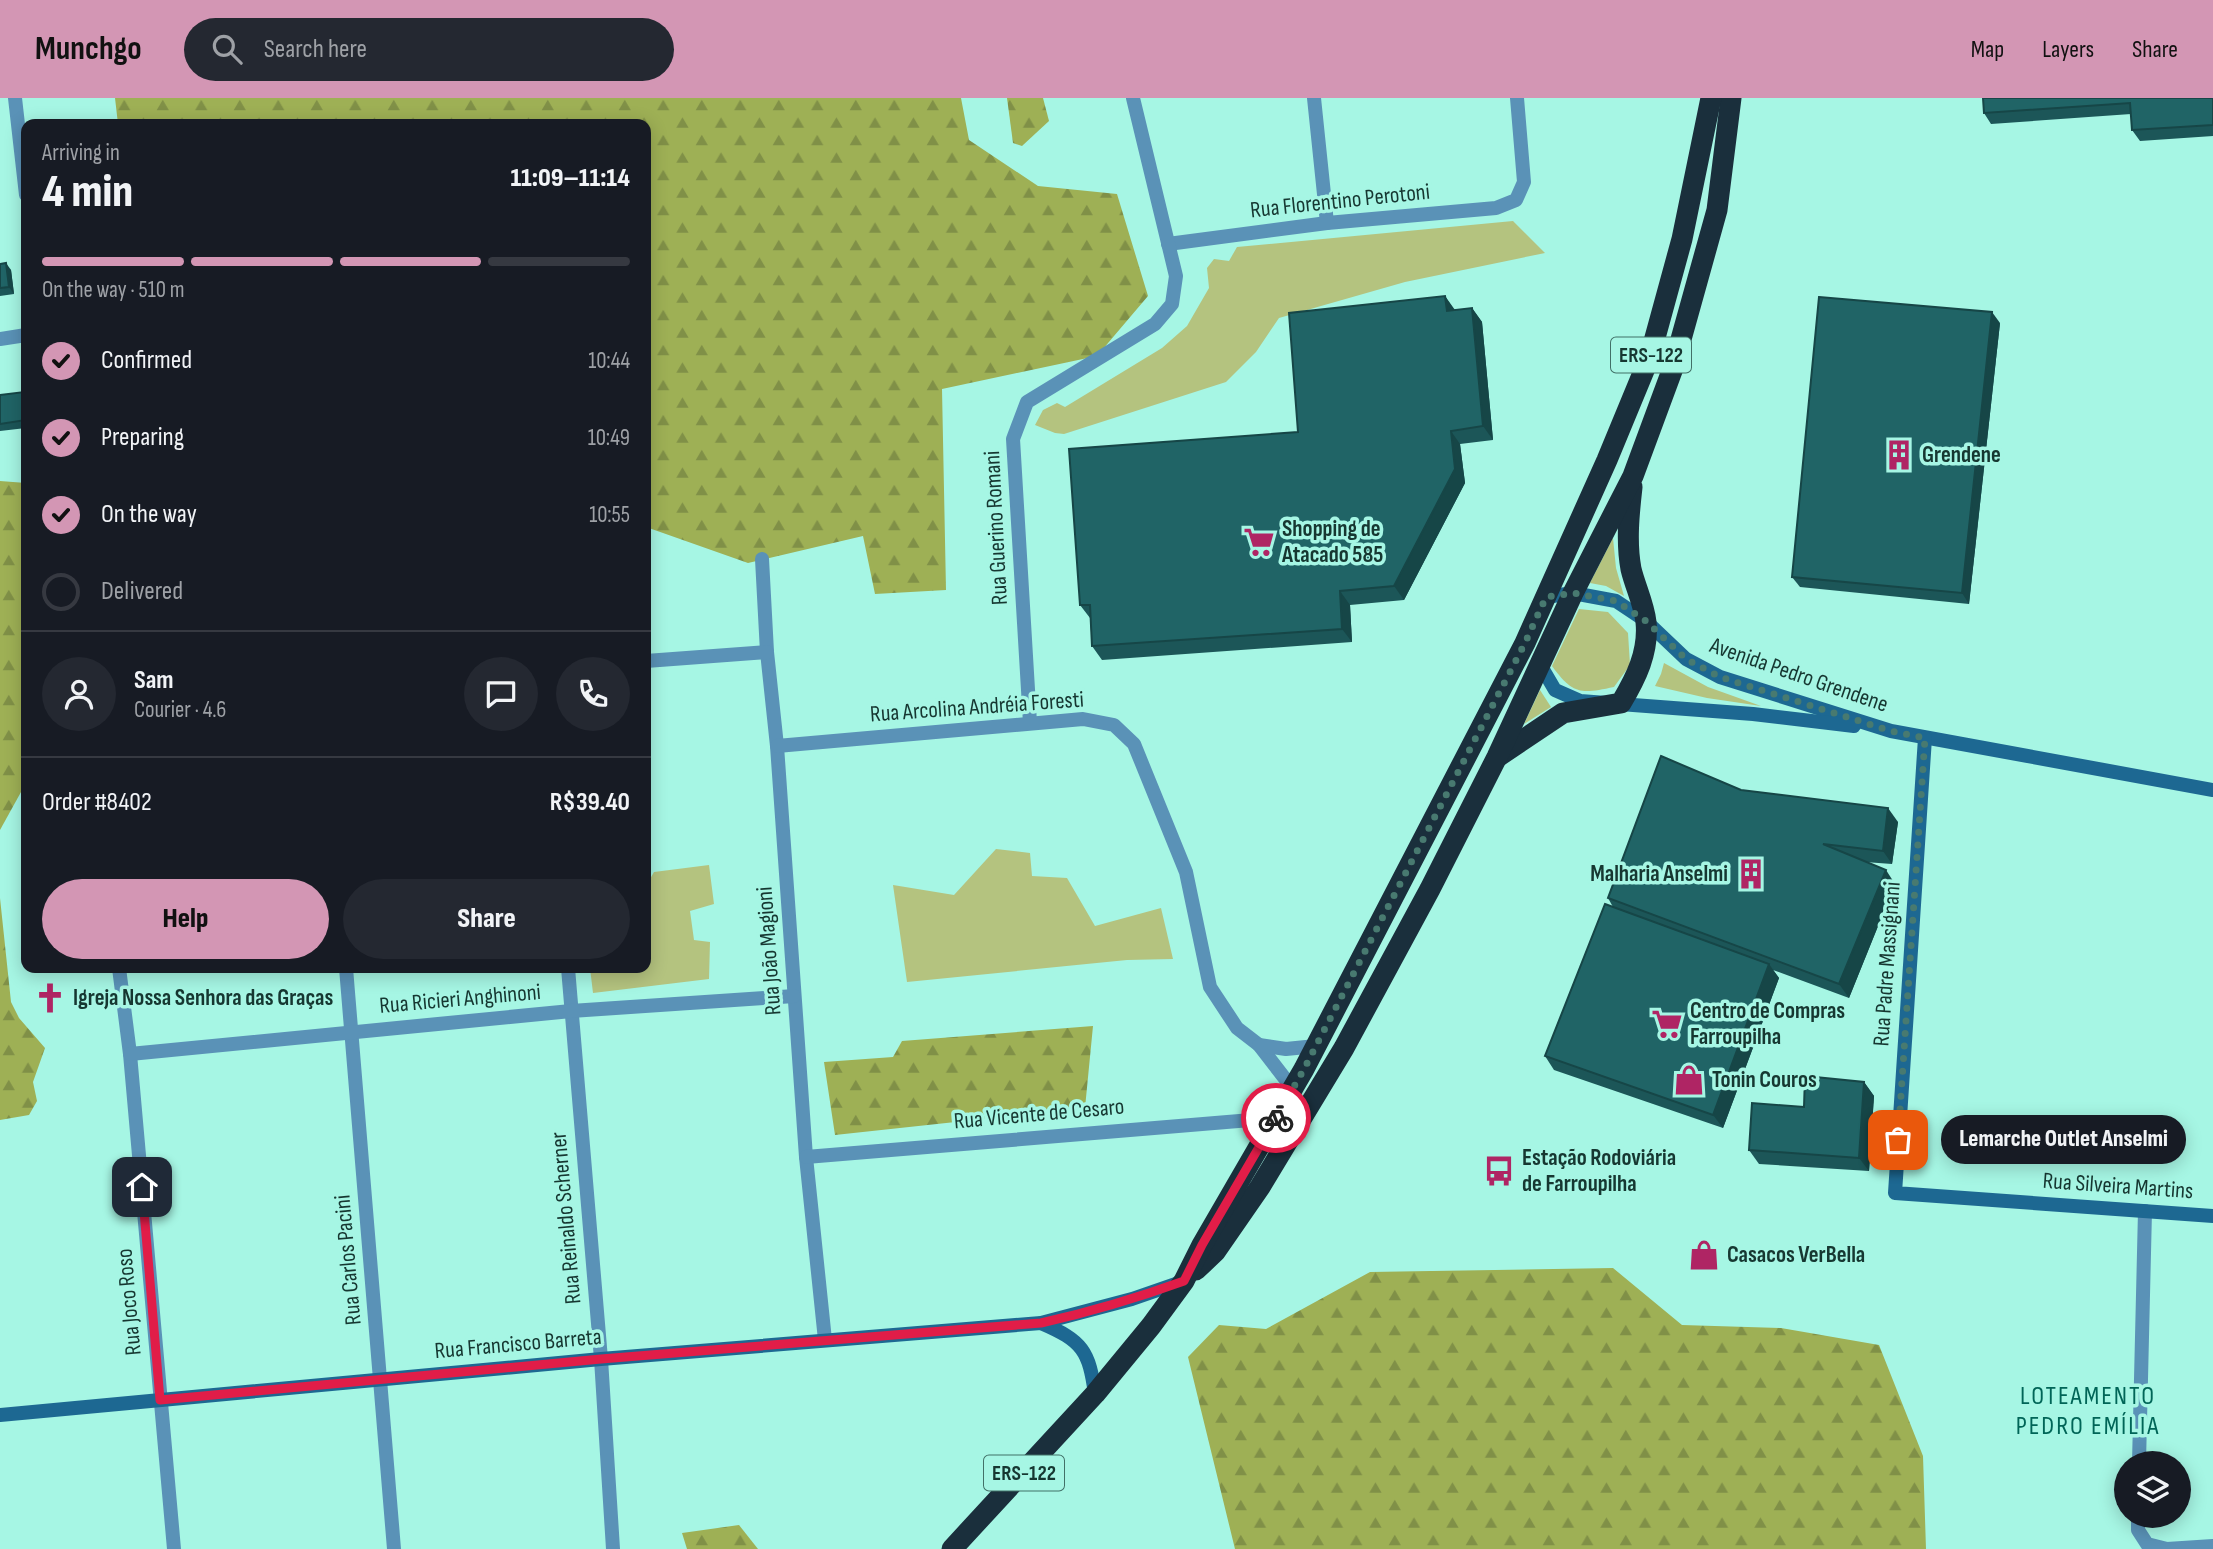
<!DOCTYPE html>
<html lang="en">
<head>
<meta charset="utf-8">
<style>
	:root { --surface:#171b24; --page:#242831; --text:#f1f3f6; --muted:#9ea1a6; --line:#363941; --accent:#d396b4 }
	body { margin:0; font-family:"Sofia Sans Condensed",sans-serif; background:var(--page); color:var(--text); height:100vh; display:flex; flex-direction:column; font-size:26px; white-space:nowrap }
	* { box-sizing:border-box; margin:0 }
	p { font-size:23px; color:var(--muted) }
	.icon { flex:none; width:38px; height:38px; fill:none; stroke:currentColor; stroke-width:2; stroke-linecap:round; stroke-linejoin:round }
	.map { position:relative; flex:1; overflow:hidden }
	.side { position:absolute; left:21px; top:21px; width:630px; height:854px; display:flex; flex-direction:column; background:var(--surface); border-radius:14px; box-shadow:0 4px 18px #0003 }
	.side>* { flex:none }
	.fabs { position:absolute; left:2114px; top:1353px; display:grid; gap:14px }
	.fabs a { display:grid; place-items:center; width:77px; height:77px; border-radius:50%; background:var(--surface); box-shadow:0 4px 18px #0003; font-size:35px }
	.pin { position:absolute; display:grid; place-items:center; width:60px; height:60px; color:#fff; margin:-30px; border-radius:14px; box-shadow:0 4px 10px #0006 }
	.courier { position:absolute; display:grid; place-items:center; width:70px; height:70px; margin:-35px; border:5px solid #e11d48; border-radius:50%; background:#fff; color:#222; box-shadow:0 2px 9px #0007 }
	.bubble { position:absolute; height:49px; border-radius:24px; background:var(--surface); box-shadow:0 4px 18px #0003; font-size:23px; font-weight:800; line-height:49px; text-align:center }
	.summary em { font-style:normal; font-weight:800 }
	.summary div { display:flex; flex-direction:column-reverse }
	.summary { display:flex; align-items:center; justify-content:space-between; height:119px; padding:0 21px }
	h1 { font-size:46px; font-weight:800; line-height:52px }
	.bar { display:grid; grid-template-columns:repeat(4,1fr); gap:10px 7px; align-content:center; height:84px; padding:0 21px }
	.bar i { height:9px; border-radius:5px; background:var(--line) }
	.bar .current { background:var(--accent) }
	.bar p { grid-column:span 4 }
	.line { display:flex; align-items:center; gap:18px; padding:0 21px; border-top:2px solid var(--line) }
	.line div { flex:1 }
	.round { display:grid; place-items:center; flex:none; width:74px; height:74px; border-radius:37px; background:var(--page) }
	ol { padding:0 21px; list-style:none }
	li { display:flex; align-items:center; gap:21px; height:77px }
	li p { margin-inline-start:auto }
	li .icon { padding:7px; border-radius:50%; background:var(--accent); color:#111; stroke-width:4 }
	li:last-child { color:var(--muted) }
	li i { width:38px; height:38px; border:4px solid var(--line); border-radius:50% }
	.primary-button { display:flex; gap:14px; margin-top:auto; padding:14px 21px }
	.primary-button a { flex:1; height:80px; border-radius:42px; background:var(--accent); color:#111; font-size:28px; font-weight:800; line-height:80px; text-align:center }
	.primary-button a+a { background:var(--page); color:var(--text) }
	header { display:flex; align-items:center; gap:42px; box-sizing:border-box; height:98px; padding:0 35px; background:var(--accent); color:#111 }
	header strong { font-size:33px }
	nav { display:flex; gap:38px; margin-inline-start:auto; font-size:24px }
	.search { width:490px; height:63px; background:var(--page); display:flex; align-items:center; gap:18px; box-sizing:border-box; padding:0 24px; border-radius:38px; color:var(--muted); font-size:26px }
	.map>svg:first-child { display:block }
	.green { fill:#b4c37f }
	.forest { fill:url(#forest-firs) }
	.lines { fill:none; stroke-linecap:round; stroke-linejoin:round }
	.street { stroke:#5a92b7; stroke-width:14 }
	.secondary { stroke:#1d6892; stroke-width:14 }
	.highway { stroke:#1a2f3c; stroke-width:21 }
	.wall { fill:#1c5658 }
	.shaded-wall { fill:#164647 }
	.building { fill:#206466; stroke:#164647; stroke-width:2 }
	.done { stroke:#487a70; stroke-width:7; stroke-dasharray:0 12.6 }
	.route { stroke:#e11d48; stroke-width:9 }
	.labels { text-anchor:middle; dominant-baseline:central; stroke-width:7; stroke-linejoin:round; paint-order:stroke }
	.shield { fill:#a6f6e4; stroke:#417067; stroke-width:2 }
	.shield-label { font-size:21px; font-weight:bold; fill:#163731 }
	.street-label { font-size:23px; fill:#163731; stroke:#a6f6e4 }
	.poi-label { font-size:23px; font-weight:bold; fill:#163731; stroke:#a6f6e4; text-anchor:start }
	.quarter-label { font-size:26px; letter-spacing:2px; fill:#006557; stroke:#a6f6e4 }
</style>
</head>
<body>
<header>
<strong>Munchgo</strong>
<div class="search"><svg class="icon" aria-label="search" viewBox="0 0 24 24"><circle cx="10" cy="10" r="6"/><path d="M15 15l6 6"/></svg>Search here</div>
<nav><a>Map</a><a>Layers</a><a>Share</a></nav>
</header>
<div class="map">
<svg width="2213" height="1451" viewBox="0 0 2213 1451">
	<defs>
		<pattern id="forest-firs" width="22" height="20" patternUnits="userSpaceOnUse" patternTransform="scale(1.75)"><rect width="22" height="20" fill="#9eb055"/><path d="M5 1l3.5 6h-7zM16 11l3.5 6h-7z" fill="#809047"/></pattern>
	</defs>
	<rect width="100%" height="100%" fill="#a6f6e4"/>
	<g class="green">
		<polygon points="1513,123 1545,155 1405,184 1279,220 1256,254 1226,284 1064,336 1055,335 1035,327 1043,312 1057,305 1065,309 1162,250 1187,228 1209,190 1207,170 1214,161 1229,163 1237,149"/>
		<polygon points="1613,440 1616,470 1624,498 1606,488 1590,485"/>
		<path d="M1579,511L1608,514L1628,535L1630,567L1614,589C1581,596 1573,597 1552,568Z"/>
		<polygon points="1664,565 1708,589 1761,608 1707,600 1655,588 1661,576"/>
		<polygon points="1540,592 1551,609 1524,626"/>
		<polygon points="996,751 1030,755 1032,778 1067,780 1095,828 1161,810 1173,861 1127,862 907,884 893,787 954,797"/>
		<polygon points="709,767 714,806 690,813 694,842 710,844 709,881 593,895 590,870 646,870 646,788 654,774"/>
	</g>
	<g class="forest">
		<polygon points="115,0 961,0 969,42 1038,88 1117,96 1148,198 1097,258 942,291 946,492 875,496 863,438 748,465 646,429 646,26 118,26"/>
		<polygon points="1007,0 1043,0 1049,23 1022,48 1013,45"/>
		<polygon points="0,383 26,385 26,685 0,732"/>
		<polygon points="0,800 11,904 19,920 45,950 33,984 37,1003 29,1017 0,1022"/>
		<polygon points="1093,928 1085,1010 835,1037 824,964 893,959 902,943"/>
		<polygon points="1613,1170 1682,1227 1781,1230 1879,1247 1923,1358 1926,1451 1235,1451 1188,1259 1219,1227 1266,1231 1370,1174"/>
		<polygon points="739,1427 758,1451 687,1451 682,1435"/>
	</g>
	<g class="lines">
		<g class="street">
			<polyline points="15,0 26,97"/>
			<polyline points="1314,0 1327,125"/>
			<polyline points="1168,146 1327,125 1496,110 1516,102 1524,84 1517,0"/>
			<polyline points="0,241 26,237"/>
			<polyline points="762,461 767,554 777,648 806,1059 825,1242"/>
			<polyline points="646,563 767,554"/>
			<polyline points="1030,625 1013,341 1027,304 1155,226 1172,206 1176,178 1133,0"/>
			<polyline points="777,648 1083,621 1114,627 1134,646 1186,774 1210,889 1237,930 1259,947 1293,991"/>
			<polyline points="119,870 130,956 174,1451"/>
			<polyline points="346,870 394,1451"/>
			<polyline points="568,870 601,1261 613,1451"/>
			<polyline points="1259,947 1286,951 1316,948"/>
			<polyline points="130,956 571,913 794,898"/>
			<polyline points="806,1059 1276,1020"/>
			<polyline points="2139,1365 2145,1113"/>
			<polyline points="2138,1418 2138,1432 2147,1446 2167,1451 2213,1448"/>
		</g>
		<g class="secondary">
			<polyline points="1546,499 1573,495 1616,503 1646,523 1686,561 1720,579 1891,633 2213,692"/>
			<polyline points="1538,563 1555,592 1580,603 1753,616 1854,628"/>
			<polyline points="1925,640 1895,1095 2213,1118"/>
			<path d="M1041,1225C1083,1243 1089,1253 1095,1296"/>
			<polyline points="0,1317 601,1261 1041,1225 1132,1201 1184,1183"/>
		</g>
		<g class="highway">
			<path d="M1499,658L1563,615L1621,605C1636,580 1649,554 1646,524C1644,506 1635,488 1631,471C1626,444 1629,416 1632,389"/>
			<polyline points="1196,1172 1215,1154 1260,1089 1344,950 1430,791 1497,659 1573,495 1633,378 1673,270 1717,112 1731,0"/>
			<polyline points="952,1451 1095,1296 1151,1228 1184,1183 1202,1147 1304,971 1525,545 1607,362 1650,258 1682,141 1711,0"/>
		</g>
	</g>
	<g class="wall">
		<polygon points="1983,0 2213,0 2213,38 2140,43 2132,32 2131,16 1991,26 1984,15"/>
		<polygon points="0,166 11,172 14,196 0,198"/>
		<polygon points="1445,198 1454,212 1472,210 1482,224 1493,342 1460,346 1465,385 1404,502 1350,507 1352,544 1102,562 1092,548 1090,520 1080,507 1298,334"/>
		<polygon points="2000,225 1969,506 1800,489 1792,479"/>
		<polygon points="24,294 26,297 26,330 0,333 0,297"/>
		<polygon points="1741,692 1898,724 1892,766 1865,764 1895,786 1849,900 1773,872 1779,880 1723,1030 1554,972 1545,958 1613,809 1608,800"/>
		<polygon points="1864,984 1874,998 1869,1073 1759,1066 1749,1052 1804,1009"/>
	</g>
	<g class="shaded-wall">
		<polygon points="6,165 11,172 14,196 9,189"/>
		<polygon points="1445,198 1455,212 1447,213"/>
		<polygon points="1472,210 1482,224 1493,342 1483,328"/>
		<polygon points="1992,214 2000,225 1969,506 1962,495"/>
		<polygon points="1451,333 1460,346 1465,385 1404,502 1394,488"/>
		<polygon points="1340,493 1350,507 1352,544 1342,531"/>
		<polygon points="1888,710 1898,724 1892,766 1883,753"/>
		<polygon points="1886,772 1895,786 1849,900 1839,886"/>
		<polygon points="1769,866 1779,880 1723,1030 1713,1017"/>
		<polygon points="1864,984 1874,998 1869,1073 1859,1060"/>
	</g>
	<g class="building">
		<polygon points="1983,0 2213,0 2213,27 2132,32 2130,5 1984,15"/>
		<polygon points="6,165 9,189 0,190 0,166"/>
		<polygon points="1445,198 1447,213 1472,210 1483,328 1451,333 1455,371 1394,488 1340,493 1342,531 1092,548 1090,507 1080,507 1069,351 1298,334 1289,215"/>
		<polygon points="1819,199 1992,214 1962,495 1792,479"/>
		<polygon points="24,294 26,312 26,322 0,326 0,297"/>
		<polygon points="1661,658 1741,692 1888,710 1883,753 1823,746 1886,772 1839,886 1608,800"/>
		<polygon points="1605,806 1769,866 1713,1017 1545,958"/>
		<polygon points="1805,978 1864,984 1859,1060 1749,1052 1752,1005 1804,1009"/>
	</g>
	<g class="lines">
		<polyline class="done" points="1276,1020 1304,971 1525,545 1546,499 1573,495 1616,503 1646,523 1686,561 1720,579 1891,633 1925,640 1898,1042"/>
		<path class="route" d="M142,1089L160,1302L601,1261L1041,1225C1090,1214 1137,1200 1184,1183L1202,1147L1276,1020"/>
	</g>
	<defs>
		<g id="building-bare" transform="scale(2.415)"><path d="M-4-6H4V6H1V3H-1V6H-4ZM-2.5-4.3h1.7v1.8h-1.7ZM.8-4.3h1.7v1.8H.8ZM-2.5-1h1.7V.8h-1.7ZM.8-1h1.7V.8H.8Z" fill="#af2564" stroke="#a6f6e4" stroke-width="2.5" paint-order="stroke"/></g>
		<g id="supermarket-bare" transform="scale(2.415)"><path d="M-6-5.5h2.5l.6 2H6L4.5 2H-2.5L-4.4-4H-6ZM-1.5 3.2a1.3 1.3 0 1 0 .1 0ZM3 3.2a1.3 1.3 0 1 0 .1 0Z" fill="#af2564" stroke="#a6f6e4" stroke-width="2.5" paint-order="stroke"/></g>
		<g id="church-bare" transform="scale(2.415)"><path d="M-1.2-6h2.4v3.5h3.3v2.4h-3.3V6h-2.4V-.1h-3.3v-2.4h3.3Z" fill="#af2564" stroke="#a6f6e4" stroke-width="2.5" paint-order="stroke"/></g>
		<g id="shop-bare" transform="scale(2.415)"><path d="M-5-2.5h2.3a2.7 3.5 0 0 1 5.4 0H5L5.5 6h-11ZM-1.5-2.5h3a1.5 2.3 0 0 0-3 0Z" fill="#af2564" stroke="#a6f6e4" stroke-width="2.5" paint-order="stroke"/></g>
		<g id="bus-bare" transform="scale(2.415)"><path d="M-5-6H5V4H4V6H2V4H-2V6H-4V4H-5ZM-3.5-4V0h7V-4ZM-3.5 1.2v1.5H-2V1.2ZM2 1.2v1.5H3.5V1.2Z" fill="#af2564" stroke="#a6f6e4" stroke-width="2.5" paint-order="stroke"/></g>
	</defs>
	<g fill-rule="evenodd">
		<use href="#building-bare" x="1899" y="357"/>
		<use href="#supermarket-bare" x="1259" y="444"/>
		<use href="#building-bare" x="1751" y="776"/>
		<use href="#church-bare" x="50" y="900"/>
		<use href="#supermarket-bare" x="1667" y="926"/>
		<use href="#shop-bare" x="1689" y="982"/>
		<use href="#bus-bare" x="1499" y="1073"/>
		<use href="#shop-bare" x="1704" y="1157"/>
	</g>
	<g class="labels">
		<g class="shield">
			<rect x="1611" y="239.5" width="80" height="35" rx="5"/>
			<rect x="984" y="1357.5" width="80" height="35" rx="5"/>
		</g>
		<g class="shield-label">
			<text x="1651" y="257">ERS-122</text>
			<text x="1024" y="1375">ERS-122</text>
		</g>
		<g class="street-label">
			<text transform="translate(1340 103) rotate(-6)">Rua Florentino Perotoni</text>
			<text transform="translate(996 430) rotate(-93)">Rua Guerino Romani</text>
			<text transform="translate(1799 577) rotate(19)">Avenida Pedro Grendene</text>
			<text transform="translate(977 609) rotate(-4)">Rua Arcolina Andréia Foresti</text>
			<text transform="translate(769 853) rotate(-94)">Rua João Magioni</text>
			<text transform="translate(1887 866) rotate(-86)">Rua Padre Massignani</text>
			<text transform="translate(460 901) rotate(-5)">Rua Ricieri Anghinoni</text>
			<text transform="translate(1039 1016) rotate(-5)">Rua Vicente de Cesaro</text>
			<text transform="translate(2118 1088) rotate(4)">Rua Silveira Martins</text>
			<text transform="translate(566 1120) rotate(-95)">Rua Reinaldo Scherner</text>
			<text transform="translate(348 1162) rotate(-95)">Rua Carlos Pacini</text>
			<text transform="translate(129 1204) rotate(-95)">Rua Joco Roso</text>
			<text transform="translate(518 1246) rotate(-5)">Rua Francisco Barreta</text>
		</g>
		<g class="poi-label">
			<text x="1922" y="357">Grendene</text>
			<text x="1282" y="431">Shopping de<tspan x="1282" dy="26">Atacado 585</tspan></text>
			<text x="1728" y="776" text-anchor="end">Malharia Anselmi</text>
			<text x="73" y="900">Igreja Nossa Senhora das Graças</text>
			<text x="1690" y="913">Centro de Compras<tspan x="1690" dy="26">Farroupilha</tspan></text>
			<text x="1712" y="982">Tonin Couros</text>
			<text x="1522" y="1060">Estação Rodoviária<tspan x="1522" dy="26">de Farroupilha</tspan></text>
			<text x="1727" y="1157">Casacos VerBella</text>
		</g>
		<g class="quarter-label">
			<text x="2088" y="1298">LOTEAMENTO<tspan x="2088" dy="30">PEDRO EMÍLIA</tspan></text>
		</g>
	</g>
</svg>
<div class="fabs">
<a><svg class="icon" aria-label="layers" viewBox="0 0 24 24"><path d="M12 4l9 5-9 5-9-5zM3 14l9 5 9-5"/></svg></a>
</div>
<div class="pin" style="left:1898px;top:1042px;background:#ea580c"><svg class="icon" aria-label="bag" viewBox="0 0 24 24"><path d="M5 8h14l-1 12H6zM9 8a3 3 0 0 1 6 0"/></svg></div>
<div class="pin" style="left:142px;top:1089px;background:#1f2937"><svg class="icon" aria-label="home" viewBox="0 0 24 24"><path d="M3 11l9-7 9 7M6 9v11h12V9"/></svg></div>
<div class="courier" style="left:1276px;top:1020px"><svg class="icon" aria-label="bike" viewBox="0 0 24 24"><circle cx="6" cy="16" r="4"/><circle cx="18" cy="16" r="4"/><path d="M6 16l4-8h5l3 8M10 8l3 8H6M13 5h3"/></svg></div>
<div class="bubble" style="left:1941px;top:1017px;width:245px">Lemarche Outlet Anselmi</div>
<section class="side">
<div class="summary"><div><h1>4 min</h1><p>Arriving in</p></div><em>11:09–11:14</em></div>
<div class="bar"><i class="current"></i><i class="current"></i><i class="current"></i><i></i><p>On the way · 510 m</p></div>
<ol>
<li><svg class="icon" aria-label="check" viewBox="0 0 24 24"><path d="M5 12l5 5 9-10"/></svg>Confirmed<p>10:44</p></li>
<li><svg class="icon" aria-label="check" viewBox="0 0 24 24"><path d="M5 12l5 5 9-10"/></svg>Preparing<p>10:49</p></li>
<li><svg class="icon" aria-label="check" viewBox="0 0 24 24"><path d="M5 12l5 5 9-10"/></svg>On the way<p>10:55</p></li>
<li><i></i>Delivered</li>
</ol>
<div class="line" style="height:126px"><a class="round"><svg class="icon" aria-label="person" viewBox="0 0 24 24"><circle cx="12" cy="8" r="4"/><path d="M4 21q1-7 8-7t8 7"/></svg></a><div><b>Sam</b><p>Courier · 4.6</p></div><a class="round"><svg class="icon" aria-label="chat" viewBox="0 0 24 24"><path d="M4 5h16v11H9l-5 4z"/></svg></a><a class="round"><svg class="icon" aria-label="phone" viewBox="0 0 24 24"><path d="M5 4h4l2 5-3 2q2 4 5 5l2-3 5 2v4C11 20 4 13 5 4z"/></svg></a></div>
<div class="line" style="height:91px"><div>Order #8402</div><b>R$39.40</b></div>
<div class="primary-button"><a>Help</a><a>Share</a></div>
</section>
</div>
</body>
</html>
